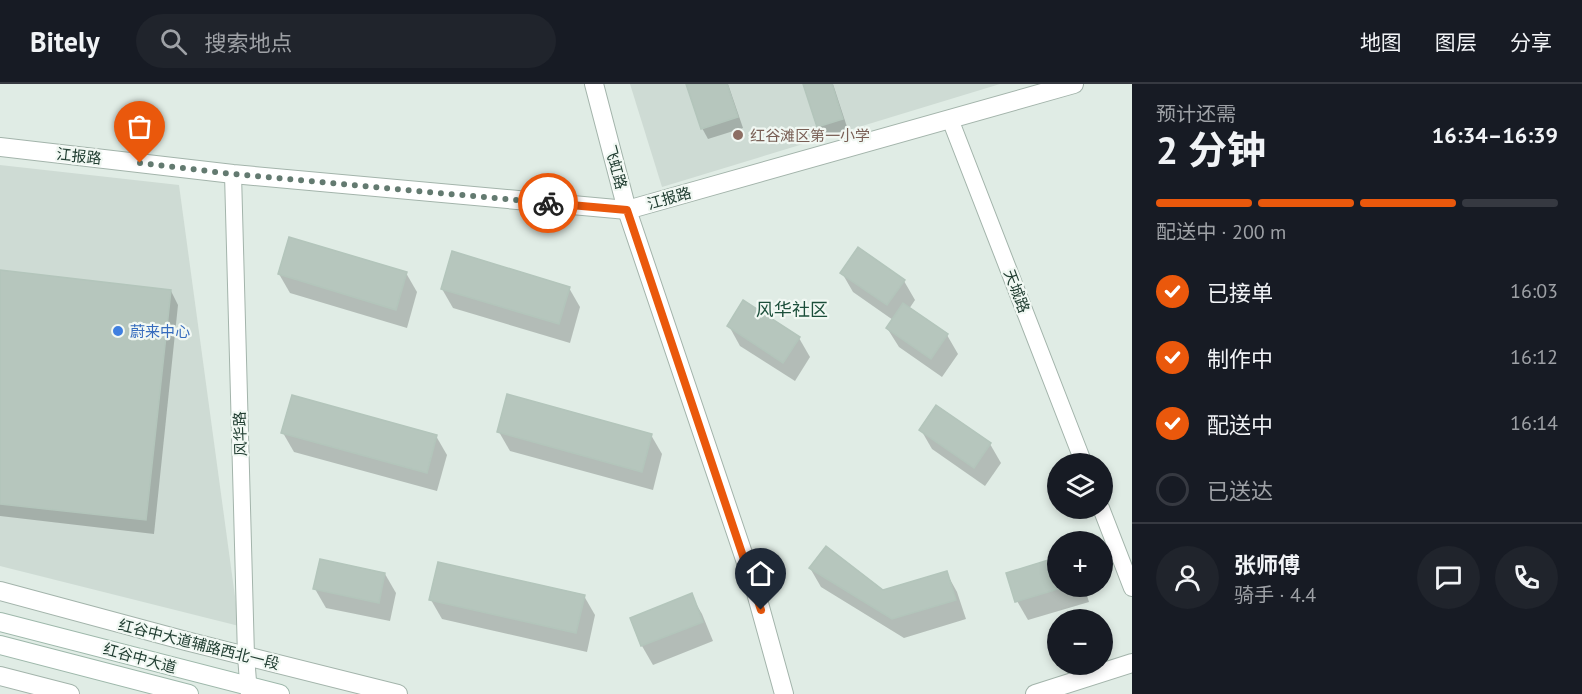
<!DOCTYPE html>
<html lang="zh">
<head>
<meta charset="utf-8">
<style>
	:root { --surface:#171b24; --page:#20242c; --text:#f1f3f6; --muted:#9ea1a6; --line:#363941; --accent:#ea580c }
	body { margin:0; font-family:"PT Sans","Noto Sans SC",sans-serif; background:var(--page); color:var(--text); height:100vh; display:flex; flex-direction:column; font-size:22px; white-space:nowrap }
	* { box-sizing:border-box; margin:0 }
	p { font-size:20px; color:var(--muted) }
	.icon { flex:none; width:33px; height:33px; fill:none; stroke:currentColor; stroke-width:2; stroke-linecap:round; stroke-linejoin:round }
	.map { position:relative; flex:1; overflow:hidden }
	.panel { display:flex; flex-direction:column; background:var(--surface); width:450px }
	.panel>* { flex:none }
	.buttons { position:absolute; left:1047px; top:369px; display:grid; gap:12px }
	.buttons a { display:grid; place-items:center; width:66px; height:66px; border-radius:50%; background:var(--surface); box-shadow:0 3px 9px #0003; font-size:30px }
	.pin { position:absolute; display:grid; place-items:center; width:51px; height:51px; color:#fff; margin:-62px -26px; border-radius:50% 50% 50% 0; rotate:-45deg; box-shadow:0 0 6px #0007 }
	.pin .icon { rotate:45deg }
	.courier { position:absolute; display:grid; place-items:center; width:60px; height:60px; margin:-30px; border:4px solid #ea580c; border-radius:50%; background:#fff; color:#222; box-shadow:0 2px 8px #0007 }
	.headline em { font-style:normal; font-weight:700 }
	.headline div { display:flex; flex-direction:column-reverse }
	.headline { display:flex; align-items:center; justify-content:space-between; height:102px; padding:0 24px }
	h1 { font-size:39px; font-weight:700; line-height:45px }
	.bar { display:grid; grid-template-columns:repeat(4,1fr); gap:9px 6px; align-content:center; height:72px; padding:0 24px }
	.bar i { height:8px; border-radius:4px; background:var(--line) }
	.bar .selected { background:var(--accent) }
	.bar p { grid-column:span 4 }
	.line { display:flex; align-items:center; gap:15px; padding:0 24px; border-top:2px solid var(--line) }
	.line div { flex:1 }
	.round { display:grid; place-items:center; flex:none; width:63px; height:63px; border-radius:32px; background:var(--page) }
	ol { padding:0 24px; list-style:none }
	li { display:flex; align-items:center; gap:18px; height:66px }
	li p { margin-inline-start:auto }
	li .icon { padding:6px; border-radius:50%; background:var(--accent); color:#fff; stroke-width:4 }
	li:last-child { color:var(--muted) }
	li i { width:33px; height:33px; border:3px solid var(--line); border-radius:50% }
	header { display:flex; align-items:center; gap:36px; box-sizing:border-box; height:84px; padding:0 30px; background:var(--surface); border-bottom:2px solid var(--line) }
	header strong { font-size:28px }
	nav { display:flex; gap:33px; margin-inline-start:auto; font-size:21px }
	.search { width:420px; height:54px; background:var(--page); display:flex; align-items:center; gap:15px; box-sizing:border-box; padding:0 21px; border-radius:33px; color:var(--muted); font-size:22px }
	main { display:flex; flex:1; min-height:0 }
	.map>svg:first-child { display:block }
	.built { fill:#cedbd4 }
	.shadow { fill:#0003 }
	.building { fill:#b6c6bd; stroke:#b3c5bb; stroke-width:1.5 }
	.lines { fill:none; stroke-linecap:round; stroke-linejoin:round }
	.minor-casing { stroke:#a3b4ab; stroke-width:18 }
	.tertiary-casing { stroke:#a3b4ab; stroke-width:20 }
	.secondary-casing { stroke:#9eb8ab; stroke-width:20 }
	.minor { stroke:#fff; stroke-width:16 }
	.tertiary { stroke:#fff; stroke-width:18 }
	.secondary { stroke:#fff; stroke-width:18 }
	.done { stroke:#637a70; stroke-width:6; stroke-dasharray:0 10.8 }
	.route { stroke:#ea580c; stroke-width:8 }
	.education-dot { fill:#8d6e63; stroke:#f1f8f3; stroke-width:2 }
	.shop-dot { fill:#3f7fe0; stroke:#f1f8f3; stroke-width:2 }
	.labels { text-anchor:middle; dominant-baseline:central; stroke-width:4.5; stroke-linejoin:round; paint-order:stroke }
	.education-label { font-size:15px; fill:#785e54; stroke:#f1f8f3; text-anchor:start }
	.street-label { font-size:15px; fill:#203d31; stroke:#f1f8f3 }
	.shop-label { font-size:15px; fill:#366cbe; stroke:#f1f8f3; text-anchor:start }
	.quarter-label { font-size:18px; fill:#1c4f3b; stroke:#f1f8f3 }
</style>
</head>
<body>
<header>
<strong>Bitely</strong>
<div class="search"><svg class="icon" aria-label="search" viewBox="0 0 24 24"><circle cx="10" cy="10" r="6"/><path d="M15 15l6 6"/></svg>搜索地点</div>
<nav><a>地图</a><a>图层</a><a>分享</a></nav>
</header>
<main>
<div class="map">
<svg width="1132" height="610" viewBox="0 0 1132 610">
	<rect width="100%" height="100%" fill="#e0ece5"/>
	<g class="built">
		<polygon points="630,0 1000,0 662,103"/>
		<polygon points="0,81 179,101 239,542 0,482"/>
	</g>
	<g class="shadow">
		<polygon points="688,0 728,0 743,44 708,55 702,44"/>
		<polygon points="804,0 833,0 848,46 824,53 818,43"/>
		<polygon points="0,188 171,207 178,221 154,450 0,432"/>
		<polygon points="406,189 417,208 407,244 290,209 279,190"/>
		<polygon points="842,189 904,197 915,216 909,225 947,251 958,270 942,293 899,263 887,244 893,236 853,208"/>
		<polygon points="569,204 580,223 570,259 453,224 442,205"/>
		<polygon points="729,242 799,254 810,273 795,297 740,262"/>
		<polygon points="937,323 990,360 1001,379 985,402 932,365 921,346"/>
		<polygon points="499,348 651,351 662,370 653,406 510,367"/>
		<polygon points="283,349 436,352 447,371 437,407 294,368"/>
		<polygon points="810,484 883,508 946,488 957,508 966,535 904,554 821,503"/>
		<polygon points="385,490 396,509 390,537 326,524 315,505"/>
		<polygon points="1058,502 1084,502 1089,518 1028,536 1017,517"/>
		<polygon points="691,511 702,530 713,557 653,581 642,562"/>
		<polygon points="584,512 595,531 587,568 442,535 431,516"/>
	</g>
	<g class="building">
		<polygon points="686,0 727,0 738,33 701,45"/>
		<polygon points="803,0 832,0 843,35 817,43"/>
		<polygon points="289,153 407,188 396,226 278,190"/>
		<polygon points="858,163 905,196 887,221 840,189"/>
		<polygon points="452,167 570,203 559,240 441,205"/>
		<polygon points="0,186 171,206 146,436 0,420"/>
		<polygon points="743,216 800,253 783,279 727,242"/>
		<polygon points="903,219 948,250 931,275 886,244"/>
		<polygon points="507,310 652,350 642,388 497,348"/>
		<polygon points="292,311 437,351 427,389 281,349"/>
		<polygon points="936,321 991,359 974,384 919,346"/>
		<polygon points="826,462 883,506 947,487 956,516 892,535 809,484"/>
		<polygon points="1058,473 1058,505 1015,518 1006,489"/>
		<polygon points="320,475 385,489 379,519 313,505"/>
		<polygon points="438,478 585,511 576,549 429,516"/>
		<polygon points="692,509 703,538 641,562 630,534"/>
	</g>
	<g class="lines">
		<g class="minor-casing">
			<g id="minor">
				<polyline points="950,35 1084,380"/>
				<polyline points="233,90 246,572 249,610"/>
				<polyline points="1101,424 1132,504"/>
			</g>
		</g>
		<g class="tertiary-casing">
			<g id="tertiary">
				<polyline points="594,0 627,126 755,505 784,610"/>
				<polyline points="0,63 233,90 627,126 1074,0"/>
				<polyline points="0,507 186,557 398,610"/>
				<polyline points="0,592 70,610"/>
				<polyline points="1035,610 1132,579"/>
			</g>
		</g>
		<g class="secondary-casing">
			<g id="secondary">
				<polyline points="0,538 280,610"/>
				<polyline points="0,561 189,610"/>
			</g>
		</g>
		<use href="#minor" class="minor"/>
		<use href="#tertiary" class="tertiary"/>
		<use href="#secondary" class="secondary"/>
	</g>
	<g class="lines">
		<polyline class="done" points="140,79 233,90 548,119"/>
		<polyline class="route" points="548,119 627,126 761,526"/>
	</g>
	<circle class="education-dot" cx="738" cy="51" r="6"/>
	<circle class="shop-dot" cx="118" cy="247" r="6"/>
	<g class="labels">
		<g class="education-label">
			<text x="750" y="51">红谷滩区第一小学</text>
		</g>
		<g class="street-label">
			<text transform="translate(79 72) rotate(6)">江报路</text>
			<text transform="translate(616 83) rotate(75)">飞虹路</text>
			<text transform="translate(669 114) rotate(-16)">江报路</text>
			<text transform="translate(1017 207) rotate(69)">天城路</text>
			<text transform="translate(240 350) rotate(-92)">风华路</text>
			<text transform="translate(199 560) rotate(14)">红谷中大道辅路西北一段</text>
			<text transform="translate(140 574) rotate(15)">红谷中大道</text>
		</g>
		<g class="shop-label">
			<text x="130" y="247">蔚来中心</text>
		</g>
		<g class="quarter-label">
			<text x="792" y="225">风华社区</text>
		</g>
	</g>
</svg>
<div class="buttons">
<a><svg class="icon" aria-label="layers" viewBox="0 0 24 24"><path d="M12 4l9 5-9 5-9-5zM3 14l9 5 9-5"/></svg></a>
<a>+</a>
<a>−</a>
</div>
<div class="pin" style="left:140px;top:79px;background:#ea580c"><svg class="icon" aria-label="bag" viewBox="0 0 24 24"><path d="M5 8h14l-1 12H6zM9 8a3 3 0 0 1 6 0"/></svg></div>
<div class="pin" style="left:761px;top:526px;background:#1f2937"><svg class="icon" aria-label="home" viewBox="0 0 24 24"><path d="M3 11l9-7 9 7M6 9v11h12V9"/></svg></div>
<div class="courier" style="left:548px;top:119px"><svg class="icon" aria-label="bike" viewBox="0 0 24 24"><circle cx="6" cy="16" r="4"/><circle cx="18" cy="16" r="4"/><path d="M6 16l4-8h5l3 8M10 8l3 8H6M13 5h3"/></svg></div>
</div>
<section class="panel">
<div class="headline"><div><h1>2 分钟</h1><p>预计还需</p></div><em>16:34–16:39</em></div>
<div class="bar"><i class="selected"></i><i class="selected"></i><i class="selected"></i><i></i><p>配送中 · 200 m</p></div>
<ol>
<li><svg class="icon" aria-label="check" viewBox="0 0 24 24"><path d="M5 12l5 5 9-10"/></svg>已接单<p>16:03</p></li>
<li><svg class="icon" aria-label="check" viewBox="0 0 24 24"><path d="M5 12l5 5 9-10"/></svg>制作中<p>16:12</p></li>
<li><svg class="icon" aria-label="check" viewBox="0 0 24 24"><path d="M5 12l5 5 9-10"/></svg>配送中<p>16:14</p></li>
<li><i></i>已送达</li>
</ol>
<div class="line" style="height:108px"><a class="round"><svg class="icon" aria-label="person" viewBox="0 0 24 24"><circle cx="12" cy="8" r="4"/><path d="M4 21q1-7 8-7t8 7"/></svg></a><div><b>张师傅</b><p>骑手 · 4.4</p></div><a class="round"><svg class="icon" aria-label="chat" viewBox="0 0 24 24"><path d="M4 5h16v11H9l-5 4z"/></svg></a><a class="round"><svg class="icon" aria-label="phone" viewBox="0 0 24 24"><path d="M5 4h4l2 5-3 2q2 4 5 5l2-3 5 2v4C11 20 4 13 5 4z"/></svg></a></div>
</section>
</main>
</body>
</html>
